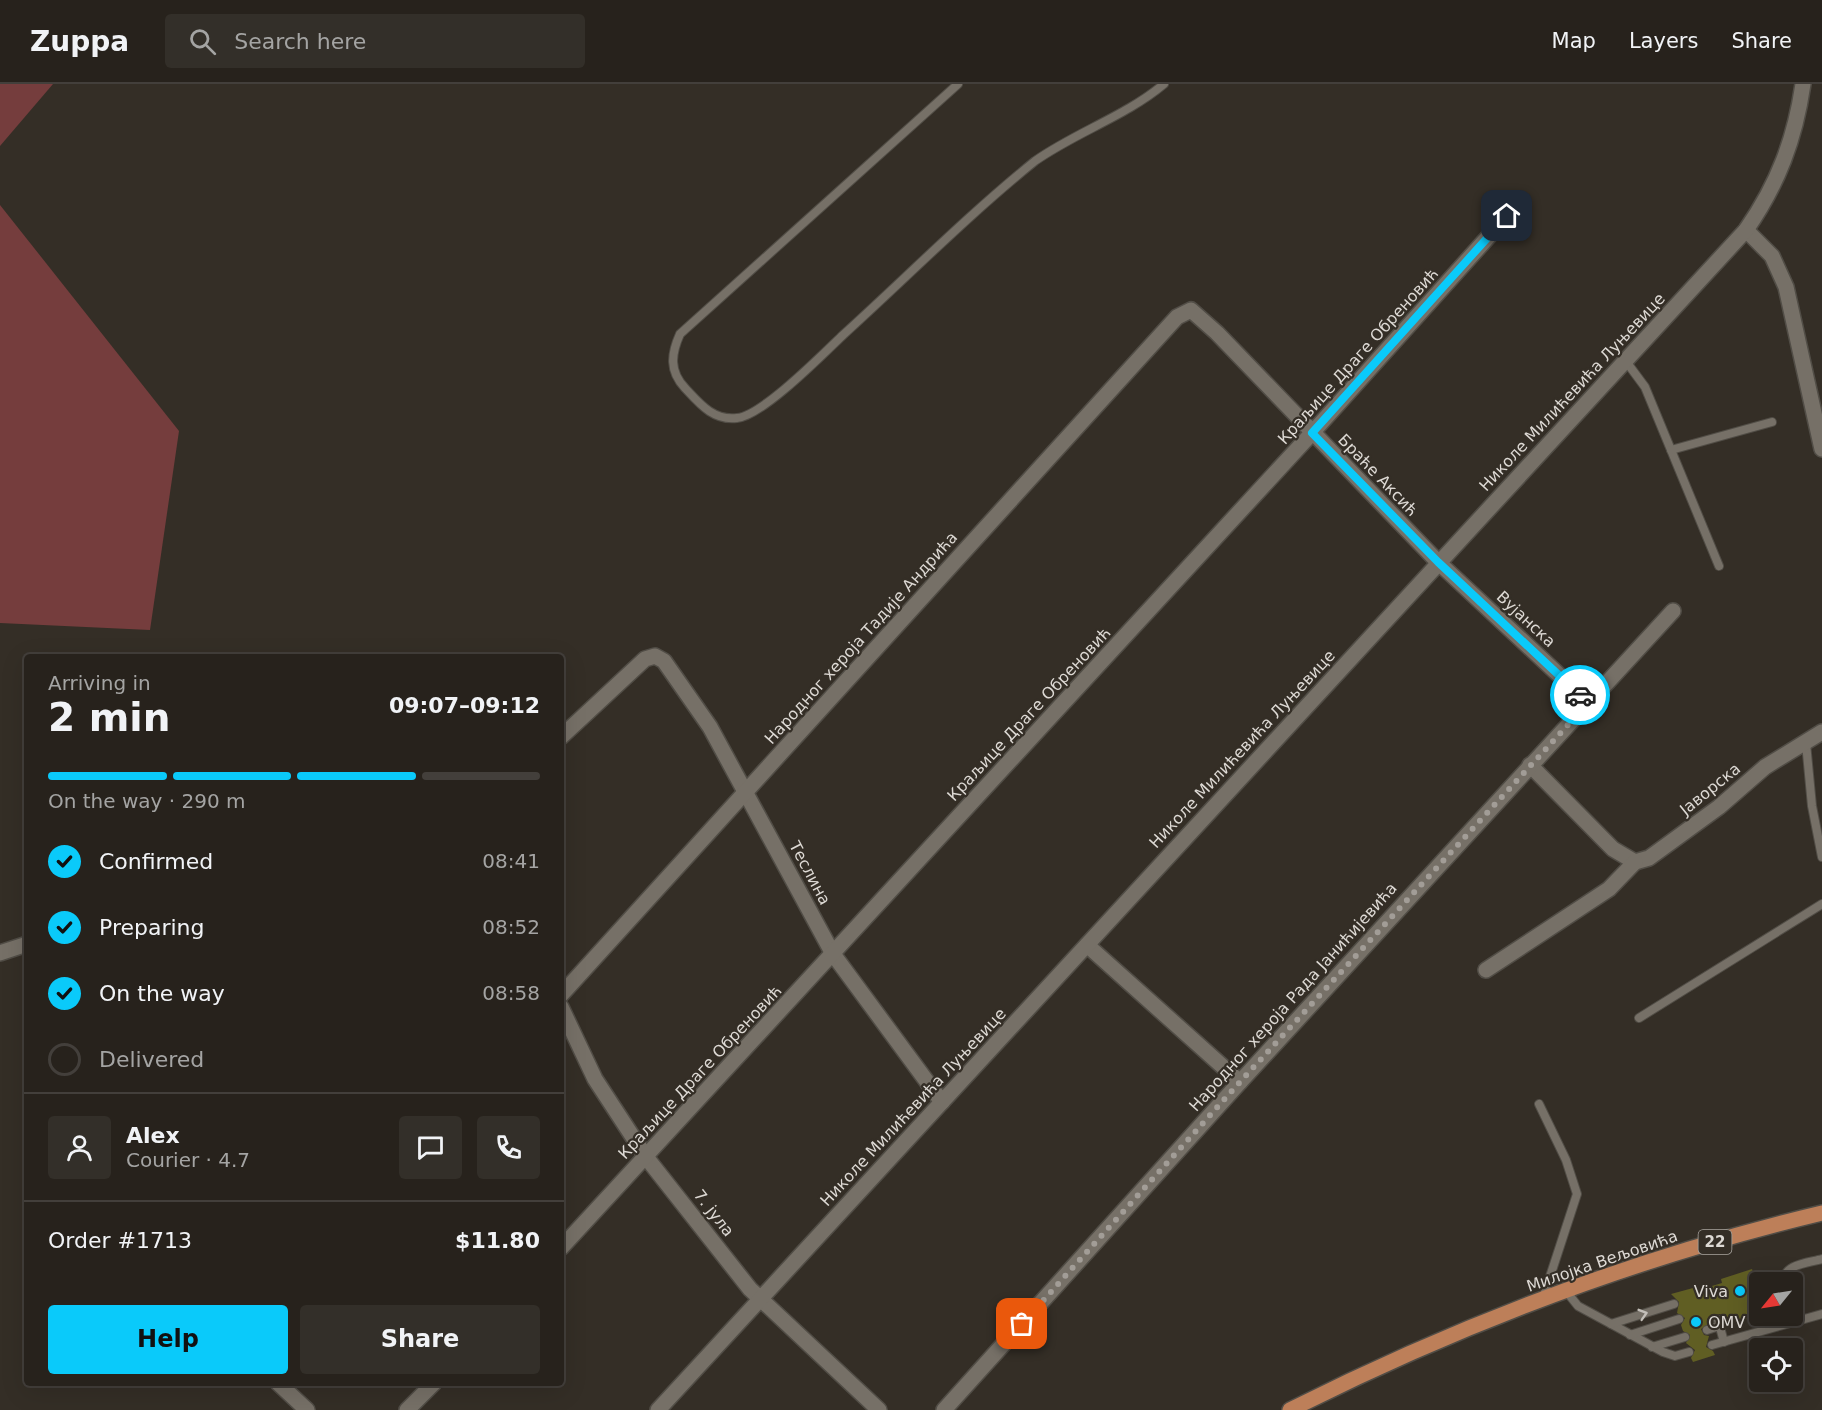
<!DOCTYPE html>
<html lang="en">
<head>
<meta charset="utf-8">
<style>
	:root { --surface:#27221c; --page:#332f29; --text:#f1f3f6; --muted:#a4a4a3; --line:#433f3b; --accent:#0acafa }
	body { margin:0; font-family:"DejaVu Sans",sans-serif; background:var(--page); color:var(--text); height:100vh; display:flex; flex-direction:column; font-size:22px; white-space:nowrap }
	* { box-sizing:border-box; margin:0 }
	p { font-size:20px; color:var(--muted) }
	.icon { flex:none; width:33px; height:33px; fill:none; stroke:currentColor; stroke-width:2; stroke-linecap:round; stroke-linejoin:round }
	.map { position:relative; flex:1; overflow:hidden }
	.panel { position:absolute; left:24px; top:570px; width:540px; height:732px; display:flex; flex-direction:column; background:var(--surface); border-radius:6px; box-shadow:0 6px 24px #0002,0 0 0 2px var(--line) }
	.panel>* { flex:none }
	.needle { width:39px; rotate:240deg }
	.controls { position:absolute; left:1749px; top:1188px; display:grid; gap:12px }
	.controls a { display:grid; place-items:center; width:54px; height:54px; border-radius:6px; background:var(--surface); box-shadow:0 6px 24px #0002,0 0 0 2px var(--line); font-size:30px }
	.pin { position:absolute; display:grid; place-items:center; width:51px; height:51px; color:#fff; margin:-26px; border-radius:12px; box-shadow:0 3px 9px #0006 }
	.courier { position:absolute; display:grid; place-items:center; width:60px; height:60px; margin:-30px; border:4px solid #0acafa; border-radius:50%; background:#fff; color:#222; box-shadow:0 2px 8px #0007 }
	.head em { font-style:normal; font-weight:600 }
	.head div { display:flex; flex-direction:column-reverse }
	.head { display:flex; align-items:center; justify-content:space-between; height:102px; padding:0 24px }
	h1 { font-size:39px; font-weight:600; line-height:45px }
	.bar { display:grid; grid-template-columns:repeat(4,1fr); gap:9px 6px; align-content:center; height:72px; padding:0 24px }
	.bar i { height:8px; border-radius:4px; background:var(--line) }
	.bar .on { background:var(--accent) }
	.bar p { grid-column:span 4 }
	.line { display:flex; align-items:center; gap:15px; padding:0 24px; border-top:2px solid var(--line) }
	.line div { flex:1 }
	.round { display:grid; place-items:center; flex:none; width:63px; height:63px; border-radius:6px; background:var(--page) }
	ol { padding:0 24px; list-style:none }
	li { display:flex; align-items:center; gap:18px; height:66px }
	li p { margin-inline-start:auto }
	li .icon { padding:6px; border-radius:50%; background:var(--accent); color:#111; stroke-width:4 }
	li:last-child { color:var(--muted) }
	li i { width:33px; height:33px; border:3px solid var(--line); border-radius:50% }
	.cta { display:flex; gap:12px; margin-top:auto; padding:12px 24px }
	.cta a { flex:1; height:69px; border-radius:6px; background:var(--accent); color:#111; font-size:24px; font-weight:600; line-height:69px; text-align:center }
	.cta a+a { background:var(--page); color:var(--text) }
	header { display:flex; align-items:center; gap:36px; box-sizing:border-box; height:84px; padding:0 30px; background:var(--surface); border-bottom:2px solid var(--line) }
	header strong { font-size:28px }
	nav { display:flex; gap:33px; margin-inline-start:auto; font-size:21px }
	.search { width:420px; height:54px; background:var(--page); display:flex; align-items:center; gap:15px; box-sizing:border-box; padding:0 21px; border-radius:6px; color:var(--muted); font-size:22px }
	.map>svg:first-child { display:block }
	.green { fill:#753d3d }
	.building { fill:#605e23 }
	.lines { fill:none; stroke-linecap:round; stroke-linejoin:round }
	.lane-casing { stroke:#514d46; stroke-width:10 }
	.street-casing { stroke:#514d46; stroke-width:18 }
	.secondary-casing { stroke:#514d46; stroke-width:18 }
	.primary-casing { stroke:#514d46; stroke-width:18 }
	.lane { stroke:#767067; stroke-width:8 }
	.street { stroke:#767067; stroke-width:15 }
	.secondary { stroke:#767067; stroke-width:15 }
	.primary { stroke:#bd7f59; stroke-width:15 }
	.oneway { stroke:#c3bfb9 }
	.done { stroke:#a29d97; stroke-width:6; stroke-dasharray:0 10.8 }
	.route { stroke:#0acafa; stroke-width:8 }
	.poi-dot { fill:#0acafa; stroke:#342e26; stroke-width:2 }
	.labels { text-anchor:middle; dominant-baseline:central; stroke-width:4.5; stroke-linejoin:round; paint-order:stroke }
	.shield { fill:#342e26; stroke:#aaa6a0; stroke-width:1.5 }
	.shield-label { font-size:15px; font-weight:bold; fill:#ddd9d4 }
	.street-label { font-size:16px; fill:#ddd9d4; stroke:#342e26 }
	.poi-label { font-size:16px; fill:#ddd9d4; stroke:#342e26; text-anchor:end }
</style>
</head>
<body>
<header>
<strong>Zuppa</strong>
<div class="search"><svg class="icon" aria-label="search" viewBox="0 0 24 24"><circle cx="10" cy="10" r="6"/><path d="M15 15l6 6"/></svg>Search here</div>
<nav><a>Map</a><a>Layers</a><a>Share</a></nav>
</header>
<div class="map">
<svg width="1822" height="1326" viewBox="0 0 1822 1326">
	<rect width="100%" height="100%" fill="#342e26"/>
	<g class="green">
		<polygon points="0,0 53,0 0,62"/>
		<polygon points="0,121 179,347 150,546 0,539"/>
	</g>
	<polygon class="building" points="1752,1185 1760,1211 1760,1231 1735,1239 1733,1232 1724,1234 1720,1230 1714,1231 1712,1238 1701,1245 1704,1251 1709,1252 1706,1263 1713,1267 1715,1271 1693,1278 1691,1274 1695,1266 1686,1259 1690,1251 1683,1247 1681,1241 1685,1234 1677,1229 1679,1218 1671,1210 1693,1204 1695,1207 1722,1199 1721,1195"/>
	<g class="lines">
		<g class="lane-casing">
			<g id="lane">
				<path d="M958,0L680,250C671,270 669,287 685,304C699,319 713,337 737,334C762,332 823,270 843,251C907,193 968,131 1035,77C1076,48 1126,32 1164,0"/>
				<polyline points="1625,276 1645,303 1719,482"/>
				<polyline points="1671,366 1772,338"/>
				<polyline points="1806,659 1812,722 1822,773"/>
				<polyline points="1639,934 1822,820"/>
				<polyline points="1539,1020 1566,1076 1577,1110 1543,1214"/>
				<path d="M1784,1198C1783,1180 1808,1179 1822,1175"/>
				<polyline points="1566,1207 1578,1222 1663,1268 1675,1272 1689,1268"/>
				<polyline points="1792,1227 1796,1238"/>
				<polyline points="1718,1236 1724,1258"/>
				<polyline points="1611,1240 1674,1220"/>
				<polyline points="1707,1246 1719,1242"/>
				<polyline points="1630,1251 1679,1235"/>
				<polyline points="1712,1261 1822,1230"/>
				<polyline points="1652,1263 1685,1253"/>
			</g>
		</g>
		<g class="street-casing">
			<g id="street">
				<polyline points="1746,146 1772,172 1786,203 1822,365"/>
				<polyline points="561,653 645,575 655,572 664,577 710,643 833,870 942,1018"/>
				<polyline points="1530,681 1613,765 1635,778 1649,774 1719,723 1765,683 1822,648"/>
				<polyline points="1087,861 1240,998"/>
				<polyline points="0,869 27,860"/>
				<polyline points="1486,886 1609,805 1635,778"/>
				<polyline points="561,911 1177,233 1191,226 1217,249 1438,478 1589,619"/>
				<polyline points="561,923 595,995 646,1073 750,1205 879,1326"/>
				<polyline points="561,1164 1312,349 1507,132 1522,120"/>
				<polyline points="278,1299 307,1326"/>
				<polyline points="407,1326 434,1299"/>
				<polyline points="944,1326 1240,998 1673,527"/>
			</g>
		</g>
		<g class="secondary-casing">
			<path id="secondary" d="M658,1326L1746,146C1778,100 1795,55 1803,0"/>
		</g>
		<g class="primary-casing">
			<path id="primary" d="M1290,1326C1459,1241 1638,1173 1822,1129"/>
		</g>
		<use href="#lane" class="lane"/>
		<use href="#street" class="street"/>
		<use href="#secondary" class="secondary"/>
		<use href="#primary" class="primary"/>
	</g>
	<defs><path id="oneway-chevron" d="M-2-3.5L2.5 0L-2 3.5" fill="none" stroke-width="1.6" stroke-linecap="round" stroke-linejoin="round" transform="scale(1.5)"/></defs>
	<use class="oneway" href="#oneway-chevron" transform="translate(1643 1230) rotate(-17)"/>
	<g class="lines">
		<polyline class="done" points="1022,1240 1240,998 1589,618 1580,611"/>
		<polyline class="route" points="1507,132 1312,349 1438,478 1580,611"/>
	</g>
	<g class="poi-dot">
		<circle cx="1740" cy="1207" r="6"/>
		<circle cx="1696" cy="1238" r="6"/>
	</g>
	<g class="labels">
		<rect class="shield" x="1698.5" y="1146" width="33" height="24" rx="4.5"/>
		<g class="shield-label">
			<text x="1715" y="1158">22</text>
		</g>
		<g class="street-label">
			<text transform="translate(1358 272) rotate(-48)">Краљице Драге Обреновић</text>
			<text transform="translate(1572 308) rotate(-47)">Николе Милићевића Луњевице</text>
			<text transform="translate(1378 391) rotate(46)">Браће Аксић</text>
			<text transform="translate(1526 535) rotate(43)">Вујанска</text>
			<text transform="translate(861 554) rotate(-48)">Народног хероја Тадије Андрића</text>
			<text transform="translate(1029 630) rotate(-47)">Краљице Драге Обреновић</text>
			<text transform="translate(1242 665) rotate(-47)">Николе Милићевића Луњевице</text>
			<text transform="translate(1710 705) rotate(-39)">Јаворска</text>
			<text transform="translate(810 789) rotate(62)">Теслина</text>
			<text transform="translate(1293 913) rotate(-48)">Народног хероја Рада Јанићијевића</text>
			<text transform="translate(700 988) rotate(-47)">Краљице Драге Обреновић</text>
			<text transform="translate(913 1023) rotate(-47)">Николе Милићевића Луњевице</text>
			<text transform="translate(714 1129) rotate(52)">7. јула</text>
			<text transform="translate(1602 1177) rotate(-19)">Милојка Вељовића</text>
		</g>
		<g class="poi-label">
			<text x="1728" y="1207">Viva</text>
			<text x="1708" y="1238" text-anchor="start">OMV</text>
		</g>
	</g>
</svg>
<div class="controls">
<a><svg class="needle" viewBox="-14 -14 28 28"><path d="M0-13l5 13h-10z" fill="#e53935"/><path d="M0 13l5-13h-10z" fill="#a4a4a3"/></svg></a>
<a><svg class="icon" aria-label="locate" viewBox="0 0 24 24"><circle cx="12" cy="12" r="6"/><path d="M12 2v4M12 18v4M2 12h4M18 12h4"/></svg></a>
</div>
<div class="pin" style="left:1022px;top:1240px;background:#ea580c"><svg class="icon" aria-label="bag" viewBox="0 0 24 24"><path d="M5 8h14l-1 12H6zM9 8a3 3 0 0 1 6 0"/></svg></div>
<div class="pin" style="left:1507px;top:132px;background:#1f2937"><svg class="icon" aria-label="home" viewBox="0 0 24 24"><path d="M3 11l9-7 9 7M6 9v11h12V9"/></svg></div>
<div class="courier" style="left:1580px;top:611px"><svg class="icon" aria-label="car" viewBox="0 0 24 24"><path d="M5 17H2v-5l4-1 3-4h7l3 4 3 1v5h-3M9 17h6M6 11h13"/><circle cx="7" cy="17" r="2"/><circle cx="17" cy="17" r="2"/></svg></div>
<section class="panel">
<div class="head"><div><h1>2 min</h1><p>Arriving in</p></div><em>09:07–09:12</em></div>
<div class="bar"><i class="on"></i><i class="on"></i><i class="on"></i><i></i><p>On the way · 290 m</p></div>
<ol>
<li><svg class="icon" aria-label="check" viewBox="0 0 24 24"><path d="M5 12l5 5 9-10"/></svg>Confirmed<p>08:41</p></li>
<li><svg class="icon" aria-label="check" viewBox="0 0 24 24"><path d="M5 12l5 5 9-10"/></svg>Preparing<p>08:52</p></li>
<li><svg class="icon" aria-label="check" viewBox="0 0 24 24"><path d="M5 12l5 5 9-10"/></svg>On the way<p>08:58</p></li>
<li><i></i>Delivered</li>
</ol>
<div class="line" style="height:108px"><a class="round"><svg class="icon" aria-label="person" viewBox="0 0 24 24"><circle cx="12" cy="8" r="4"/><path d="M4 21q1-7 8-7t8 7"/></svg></a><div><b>Alex</b><p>Courier · 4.7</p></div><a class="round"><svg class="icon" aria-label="chat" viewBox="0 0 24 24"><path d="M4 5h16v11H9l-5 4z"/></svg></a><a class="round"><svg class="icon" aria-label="phone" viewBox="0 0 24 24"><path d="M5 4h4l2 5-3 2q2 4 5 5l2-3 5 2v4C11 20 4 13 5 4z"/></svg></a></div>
<div class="line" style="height:78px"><div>Order #1713</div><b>$11.80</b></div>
<div class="cta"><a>Help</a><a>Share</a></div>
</section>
</div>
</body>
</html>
